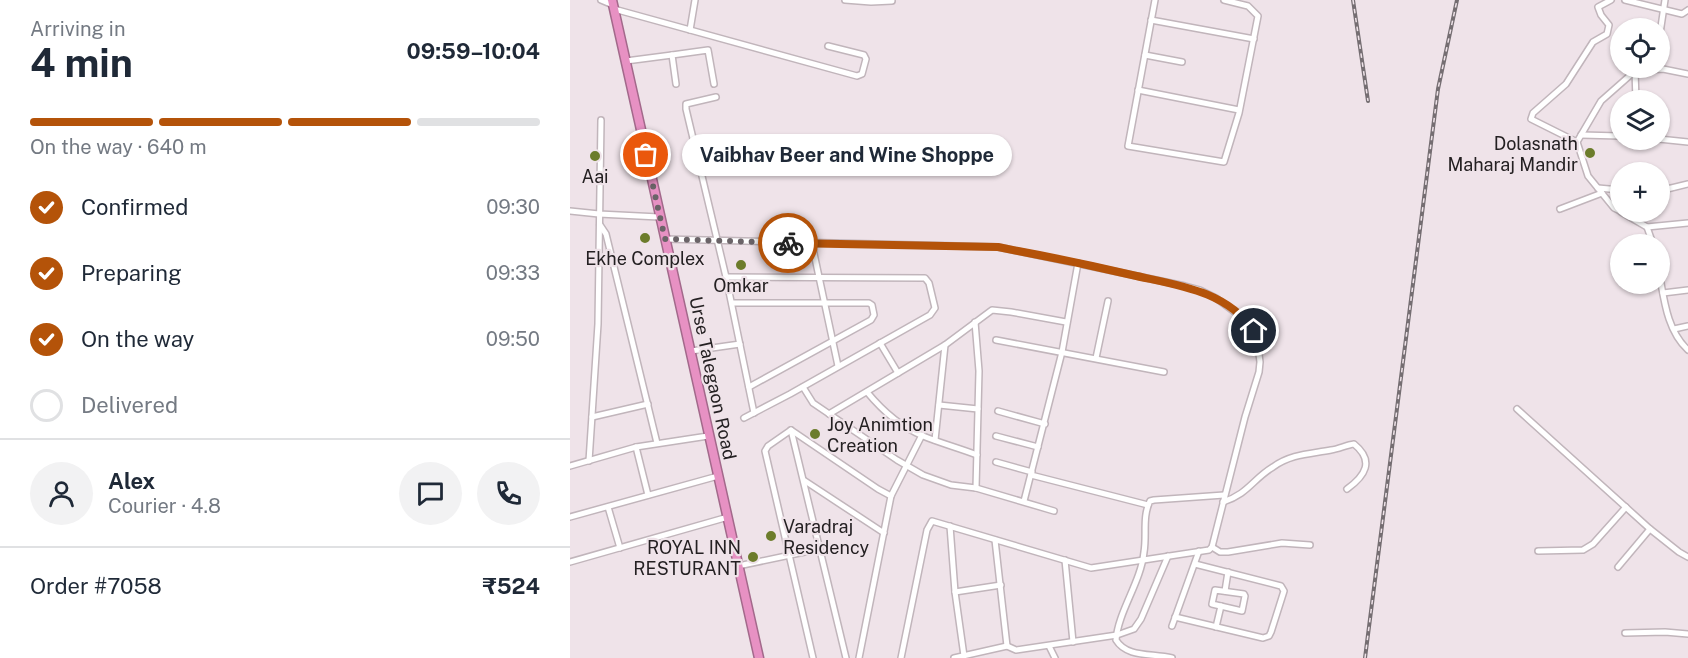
<!DOCTYPE html>
<html lang="en">
<head>
<meta charset="utf-8">
<style>
	:root { --surface:#fff; --page:#f2f2f3; --text:#1f2937; --muted:#747a83; --line:#e0e1e3; --accent:#b45309 }
	body { margin:0; font-family:"Public Sans",sans-serif; background:var(--page); color:var(--text); height:100vh; display:flex; flex-direction:column; font-size:22px; white-space:nowrap }
	* { box-sizing:border-box; margin:0 }
	p { font-size:20px; color:var(--muted) }
	.icon { flex:none; width:33px; height:33px; fill:none; stroke:currentColor; stroke-width:2; stroke-linecap:round; stroke-linejoin:round }
	.map { position:relative; flex:1; overflow:hidden }
	.sheet { display:flex; flex-direction:column; background:var(--surface); width:570px }
	.sheet>* { flex:none }
	.controls { position:absolute; left:1040px; top:18px; display:grid; gap:12px }
	.controls a { display:grid; place-items:center; width:60px; height:60px; border-radius:50%; background:var(--surface); box-shadow:0 2px 4px #0004; font-size:30px }
	.pin { position:absolute; display:grid; place-items:center; width:51px; height:51px; color:#fff; margin:-26px; border:3px solid #fff; border-radius:50%; box-shadow:0 2px 6px #0007 }
	.courier { position:absolute; display:grid; place-items:center; width:60px; height:60px; margin:-30px; border:4px solid #b45309; border-radius:50%; background:#fff; color:#222; box-shadow:0 2px 8px #0007 }
	.bubble { position:absolute; height:42px; border-radius:21px; background:var(--surface); box-shadow:0 2px 4px #0004; font-size:20px; font-weight:700; line-height:42px; text-align:center }
	.summary em { font-style:normal; font-weight:700 }
	.summary div { display:flex; flex-direction:column-reverse }
	.summary { display:flex; align-items:center; justify-content:space-between; height:102px; padding:0 30px }
	h1 { font-size:39px; font-weight:700; line-height:45px }
	.bar { display:grid; grid-template-columns:repeat(4,1fr); gap:9px 6px; align-content:center; height:72px; padding:0 30px }
	.bar i { height:8px; border-radius:4px; background:var(--line) }
	.bar .current { background:var(--accent) }
	.bar p { grid-column:span 4 }
	.line { display:flex; align-items:center; gap:15px; padding:0 30px; border-top:2px solid var(--line) }
	.line div { flex:1 }
	.round { display:grid; place-items:center; flex:none; width:63px; height:63px; border-radius:32px; background:var(--page) }
	ol { padding:0 30px; list-style:none }
	li { display:flex; align-items:center; gap:18px; height:66px }
	li p { margin-inline-start:auto }
	li .icon { padding:6px; border-radius:50%; background:var(--accent); color:#fff; stroke-width:4 }
	li:last-child { color:var(--muted) }
	li i { width:33px; height:33px; border:3px solid var(--line); border-radius:50% }
	main { display:flex; flex:1; min-height:0 }
	.map>svg:first-child { display:block }
	.lines { fill:none; stroke-linecap:round; stroke-linejoin:round }
	.minor-casing { stroke:#c1b5bb; stroke-width:8 }
	.highway-casing { stroke:#a3698b; stroke-width:11 }
	.minor { stroke:#fff; stroke-width:5 }
	.highway { stroke:#e791c3; stroke-width:8 }
	.rail-casing { stroke:#756e72; stroke-width:4 }
	.rail { stroke:#efe3e9; stroke-width:1.5; stroke-dasharray:4.5; stroke-linecap:butt }
	.done { stroke:#6b6468; stroke-width:6; stroke-dasharray:0 10.8 }
	.route { stroke:#b45309; stroke-width:8 }
	.poi-dot { fill:#6c7c2b; stroke:#efe3e9; stroke-width:2 }
	.labels { text-anchor:middle; dominant-baseline:central; stroke-width:4.5; stroke-linejoin:round; paint-order:stroke }
	.poi-label { font-size:18px; fill:#242022; stroke:#efe3e9 }
	.street-label { font-size:18px; fill:#242022; stroke:#efe3e9 }
</style>
</head>
<body>
<main>
<section class="sheet">
<div class="summary"><div><h1>4 min</h1><p>Arriving in</p></div><em>09:59–10:04</em></div>
<div class="bar"><i class="current"></i><i class="current"></i><i class="current"></i><i></i><p>On the way · 640 m</p></div>
<ol>
<li><svg class="icon" aria-label="check" viewBox="0 0 24 24"><path d="M5 12l5 5 9-10"/></svg>Confirmed<p>09:30</p></li>
<li><svg class="icon" aria-label="check" viewBox="0 0 24 24"><path d="M5 12l5 5 9-10"/></svg>Preparing<p>09:33</p></li>
<li><svg class="icon" aria-label="check" viewBox="0 0 24 24"><path d="M5 12l5 5 9-10"/></svg>On the way<p>09:50</p></li>
<li><i></i>Delivered</li>
</ol>
<div class="line" style="height:108px"><a class="round"><svg class="icon" aria-label="person" viewBox="0 0 24 24"><circle cx="12" cy="8" r="4"/><path d="M4 21q1-7 8-7t8 7"/></svg></a><div><b>Alex</b><p>Courier · 4.8</p></div><a class="round"><svg class="icon" aria-label="chat" viewBox="0 0 24 24"><path d="M4 5h16v11H9l-5 4z"/></svg></a><a class="round"><svg class="icon" aria-label="phone" viewBox="0 0 24 24"><path d="M5 4h4l2 5-3 2q2 4 5 5l2-3 5 2v4C11 20 4 13 5 4z"/></svg></a></div>
<div class="line" style="height:78px"><div>Order #7058</div><b>₹524</b></div>
</section>
<div class="map">
<svg width="1118" height="658" viewBox="0 0 1118 658">
	<rect width="100%" height="100%" fill="#efe3e9"/>
	<g class="lines">
		<g class="minor-casing">
			<g id="minor">
				<polyline points="31,0 43,5"/>
				<polyline points="275,0 301,2 322,1"/>
				<polyline points="585,0 558,146 654,162 669,113 688,16 678,6 654,0"/>
				<polyline points="1055,0 1112,14 1118,10"/>
				<polyline points="44,9 287,76 292,74 296,59 294,55 258,46"/>
				<polyline points="581,20 684,39"/>
				<polyline points="120,30 125,0"/>
				<polyline points="1089,40 1095,0"/>
				<polyline points="575,55 612,62"/>
				<polyline points="56,61 102,55"/>
				<polyline points="1065,71 1066,100"/>
				<polyline points="106,84 102,55 138,50 144,84"/>
				<polyline points="568,90 669,110"/>
				<polyline points="146,97 116,104 116,109 156,277 184,413"/>
				<polyline points="1011,135 1050,136"/>
				<polyline points="1089,139 1118,142"/>
				<polyline points="1007,142 961,119 963,113 996,84 1023,42 1037,34 1039,25 1031,15 1028,7 1041,0"/>
				<polyline points="1028,188 1050,190"/>
				<polyline points="1089,191 1118,184"/>
				<polyline points="990,209 1032,193"/>
				<polyline points="0,211 29,214 89,217"/>
				<polyline points="1050,211 1044,208 1018,176 1007,142 1031,101 1065,71 1093,69 1118,74"/>
				<polyline points="1051,212 1077,227 1083,244"/>
				<polyline points="30,225 36,234 87,443"/>
				<polyline points="1077,227 1118,223"/>
				<polyline points="95,239 428,247 615,286 630,290 646,298 678,322 687,339 690,362 689,372 675,417 642,547 639,550 521,568 362,521 357,530 331,658"/>
				<polyline points="242,244 268,366"/>
				<path d="M1089,272C1094,299 1097,331 1118,350"/>
				<polyline points="156,277 355,278 359,283 365,308 360,315 220,394 174,418"/>
				<polyline points="1093,293 1118,290"/>
				<polyline points="162,303 299,303 302,305 304,315 301,320 179,387"/>
				<polyline points="405,322 409,371 406,488"/>
				<polyline points="1104,329 1118,326"/>
				<polyline points="426,340 594,372"/>
				<polyline points="310,343 328,373"/>
				<polyline points="121,351 170,344"/>
				<polyline points="526,358 538,301"/>
				<polyline points="233,387 243,403 327,460 353,475 381,485 406,488 484,511"/>
				<path d="M297,392C311,409 331,427 353,436C370,443 389,448 407,455"/>
				<polyline points="369,405 408,409"/>
				<polyline points="947,409 1080,529 1109,552 1118,557"/>
				<polyline points="428,411 475,424"/>
				<polyline points="259,414 375,345 422,310 441,312 496,322"/>
				<polyline points="22,417 78,404"/>
				<polyline points="221,430 276,658"/>
				<polyline points="426,436 468,447"/>
				<polyline points="365,440 375,345"/>
				<polyline points="66,447 78,495"/>
				<polyline points="19,461 28,324 31,120"/>
				<polyline points="426,462 462,472"/>
				<polyline points="0,466 66,447 138,436"/>
				<polyline points="461,475 578,505"/>
				<polyline points="235,481 314,533"/>
				<polyline points="454,501 492,352 508,263"/>
				<path d="M653,502C678,494 683,479 703,467C721,454 740,454 761,450C769,449 776,445 784,444C805,461 795,476 777,489"/>
				<polyline points="38,507 50,548"/>
				<polyline points="0,517 148,476"/>
				<polyline points="380,526 385,592 394,656"/>
				<polyline points="425,540 437,646"/>
				<polyline points="642,547 650,552 658,552 712,543 740,545"/>
				<polyline points="968,551 1013,550 1023,544 1056,507"/>
				<polyline points="495,560 503,642"/>
				<polyline points="0,562 158,517"/>
				<polyline points="168,566 249,549"/>
				<polyline points="1048,567 1080,529"/>
				<polygon points="645,590 674,594 675,596 672,611 642,604"/>
				<polyline points="655,591 658,572"/>
				<polyline points="385,592 431,585"/>
				<polyline points="605,617 693,638 699,636 701,632 714,591 711,586 625,564"/>
				<polyline points="602,626 629,551"/>
				<polyline points="646,627 651,606"/>
				<polyline points="1055,633 1095,632 1118,634"/>
				<polyline points="479,646 485,658"/>
				<polyline points="243,658 195,451 198,446 221,430 308,489 321,496"/>
				<polyline points="289,658 321,496 352,435"/>
				<polyline points="384,658 437,646 446,650 547,635 564,629 571,619 598,556"/>
				<path d="M602,658C582,653 557,658 546,640C548,612 571,582 574,552C577,535 572,517 580,501L584,500L654,495"/>
			</g>
		</g>
		<g class="highway-casing">
			<polyline id="highway" points="42,0 189,658"/>
		</g>
		<use href="#minor" class="minor"/>
		<use href="#highway" class="highway"/>
		<g class="rail-casing">
			<g id="rail">
				<polyline points="783,0 798,101"/>
				<polyline points="795,658 868,89 887,0"/>
			</g>
		</g>
		<use href="#rail" class="rail"/>
	</g>
	<g class="lines">
		<polyline class="done" points="76,155 95,239 218,243"/>
		<path class="route" d="M218,243L428,247L448,251C486,258 524,266 562,275C606,285 656,290 684,331"/>
	</g>
	<g class="poi-dot">
		<circle cx="1020" cy="153" r="6"/>
		<circle cx="25" cy="156" r="6"/>
		<circle cx="75" cy="238" r="6"/>
		<circle cx="171" cy="265" r="6"/>
		<circle cx="245" cy="434" r="6"/>
		<circle cx="201" cy="536" r="6"/>
		<circle cx="183" cy="557" r="6"/>
	</g>
	<g class="labels">
		<g class="poi-label">
			<text x="1008" y="143" text-anchor="end">Dolasnath<tspan x="1008" dy="21">Maharaj Mandir</tspan></text>
			<text x="25" y="176">Aai</text>
			<text x="75" y="258">Ekhe Complex</text>
			<text x="171" y="285">Omkar</text>
			<text x="257" y="424" text-anchor="start">Joy Animtion<tspan x="257" dy="21">Creation</tspan></text>
			<text x="213" y="526" text-anchor="start">Varadraj<tspan x="213" dy="21">Residency</tspan></text>
			<text x="171" y="547" text-anchor="end">ROYAL INN<tspan x="171" dy="21">RESTURANT</tspan></text>
		</g>
		<g class="street-label">
			<text transform="translate(143 378) rotate(78)">Urse Talegaon Road</text>
		</g>
	</g>
</svg>
<div class="controls">
<a><svg class="icon" aria-label="locate" viewBox="0 0 24 24"><circle cx="12" cy="12" r="6"/><path d="M12 2v4M12 18v4M2 12h4M18 12h4"/></svg></a>
<a><svg class="icon" aria-label="layers" viewBox="0 0 24 24"><path d="M12 4l9 5-9 5-9-5zM3 14l9 5 9-5"/></svg></a>
<a>+</a>
<a>−</a>
</div>
<div class="pin" style="left:76px;top:155px;background:#ea580c"><svg class="icon" aria-label="bag" viewBox="0 0 24 24"><path d="M5 8h14l-1 12H6zM9 8a3 3 0 0 1 6 0"/></svg></div>
<div class="pin" style="left:684px;top:331px;background:#1f2937"><svg class="icon" aria-label="home" viewBox="0 0 24 24"><path d="M3 11l9-7 9 7M6 9v11h12V9"/></svg></div>
<div class="courier" style="left:218px;top:243px"><svg class="icon" aria-label="bike" viewBox="0 0 24 24"><circle cx="6" cy="16" r="4"/><circle cx="18" cy="16" r="4"/><path d="M6 16l4-8h5l3 8M10 8l3 8H6M13 5h3"/></svg></div>
<div class="bubble" style="left:112px;top:134px;width:330px">Vaibhav Beer and Wine Shoppe</div>
</div>
</main>
</body>
</html>
